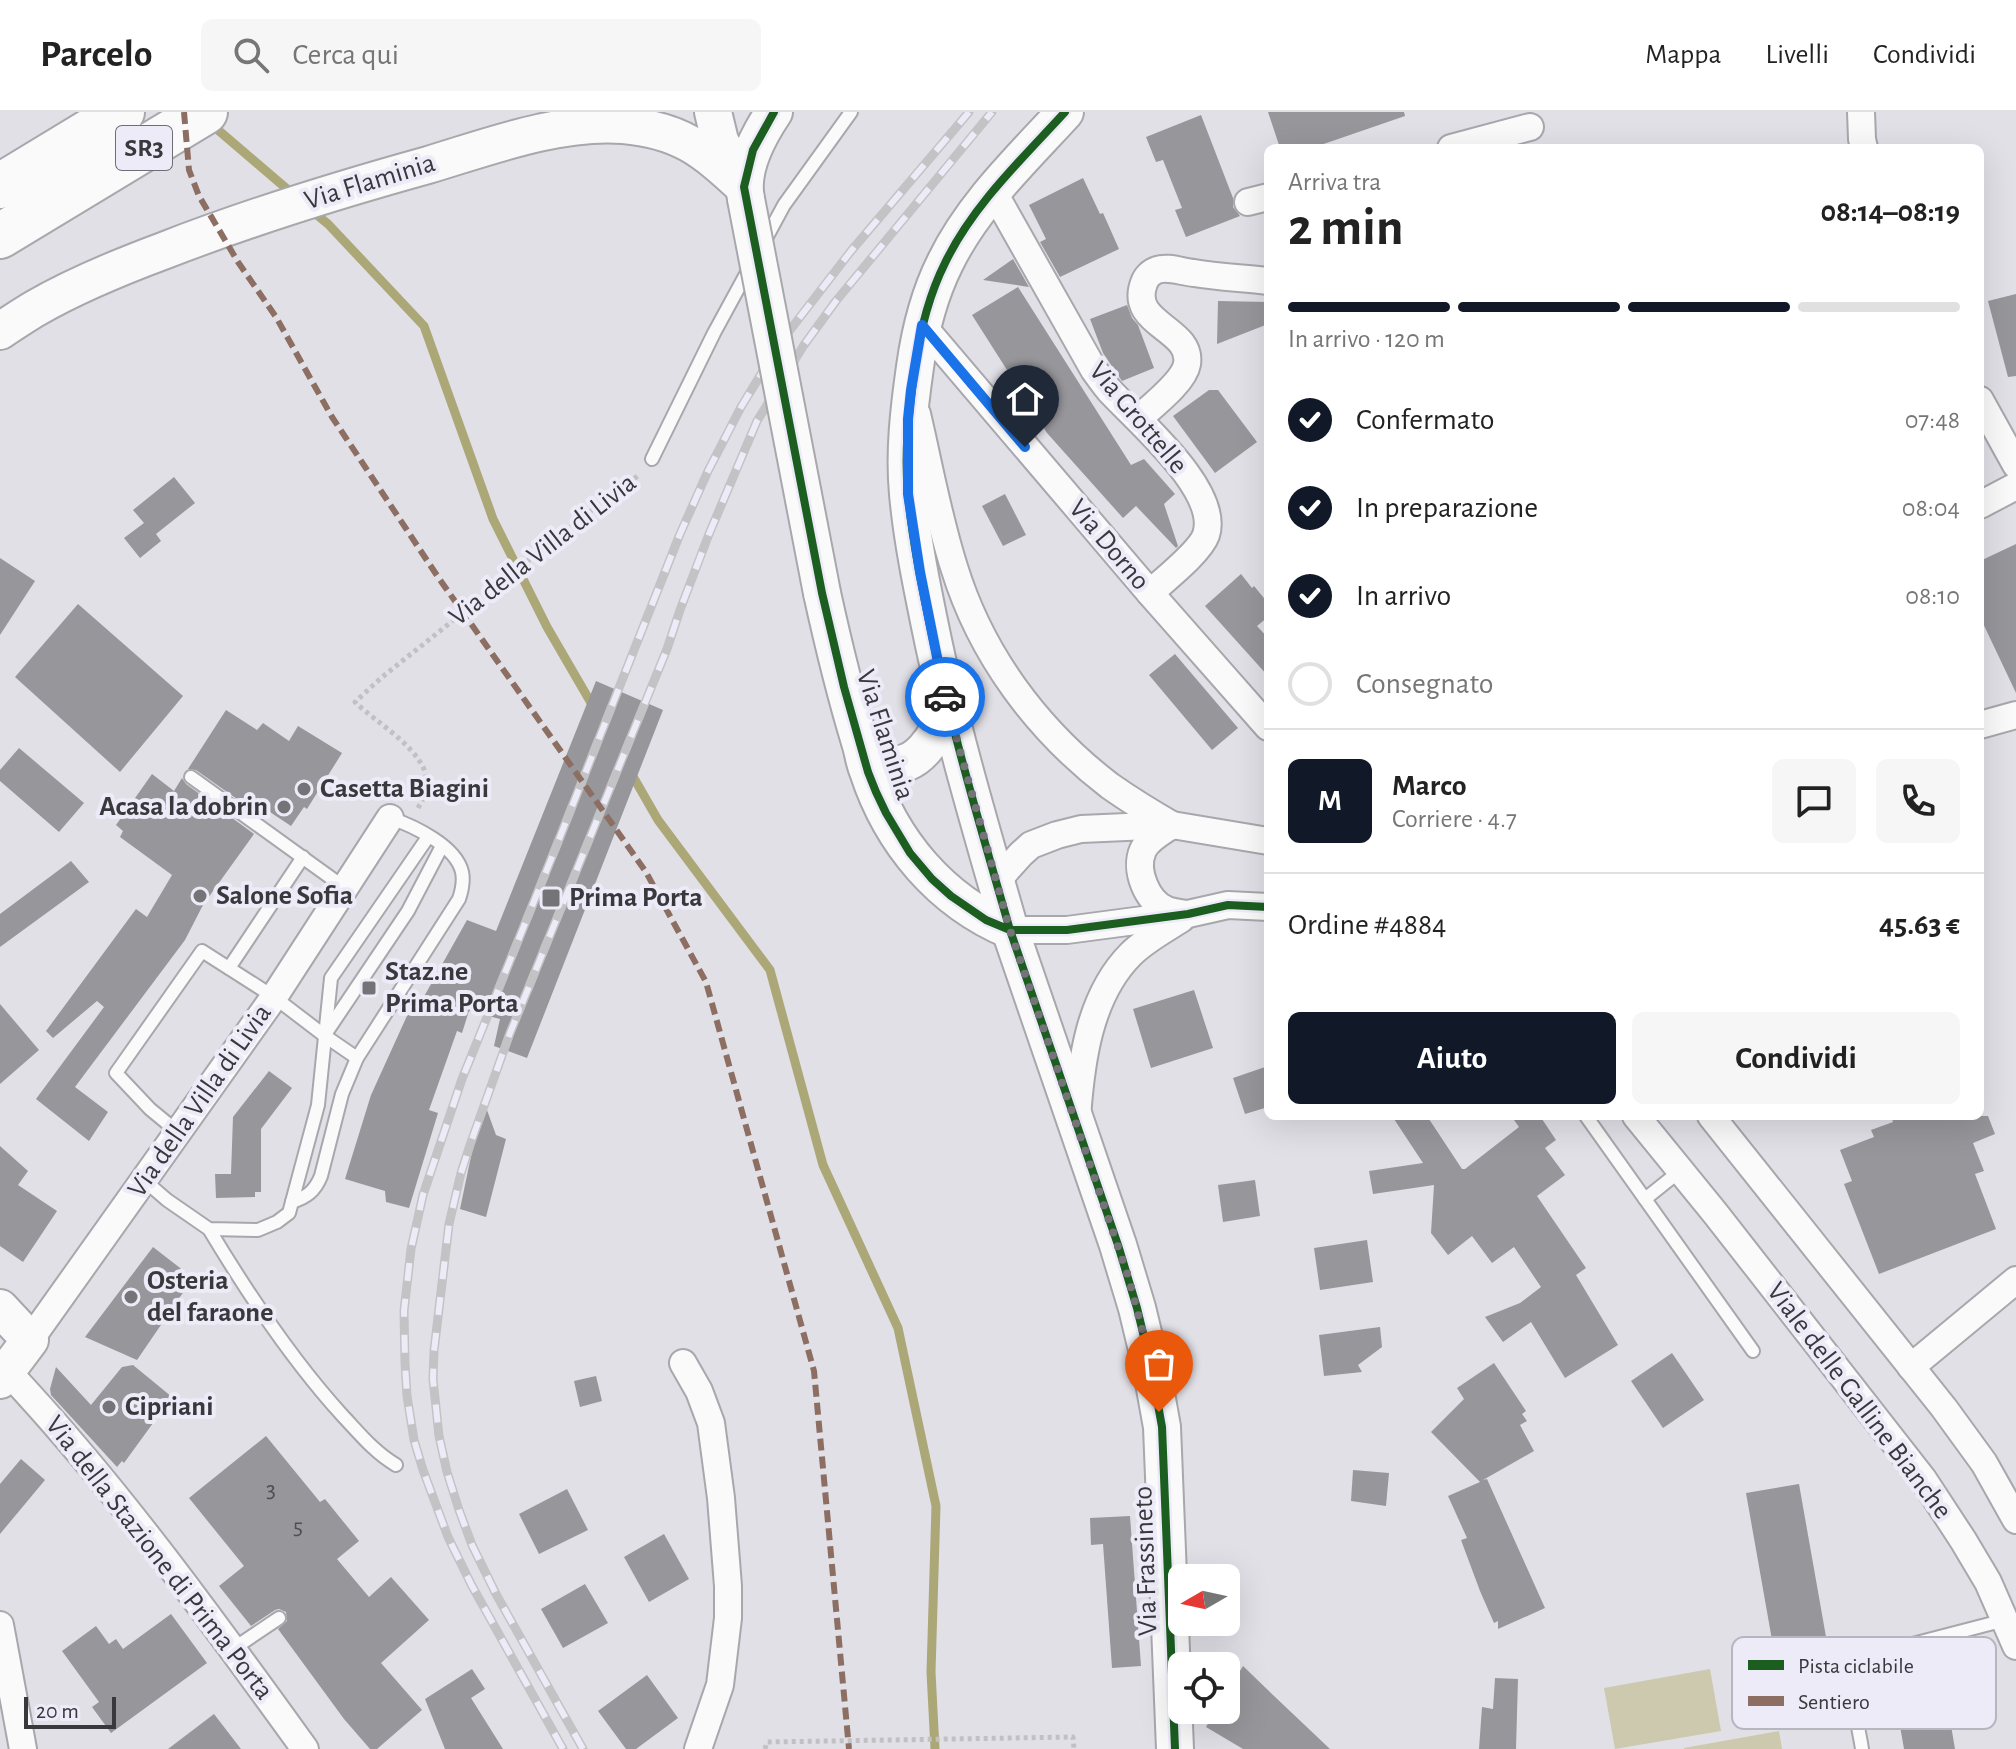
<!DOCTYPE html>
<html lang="it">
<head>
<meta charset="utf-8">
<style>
	:root { --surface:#fff; --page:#f6f6f6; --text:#222; --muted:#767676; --line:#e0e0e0; --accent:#111827 }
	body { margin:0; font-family:"Alegreya Sans",sans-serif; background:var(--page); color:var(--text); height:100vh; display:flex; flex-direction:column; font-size:30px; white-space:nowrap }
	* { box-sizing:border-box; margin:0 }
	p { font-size:26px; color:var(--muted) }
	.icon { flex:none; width:44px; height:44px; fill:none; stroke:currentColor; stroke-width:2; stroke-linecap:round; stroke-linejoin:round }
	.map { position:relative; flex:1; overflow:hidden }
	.drawer { position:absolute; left:1264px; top:32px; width:720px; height:976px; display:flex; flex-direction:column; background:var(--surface); border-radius:12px; box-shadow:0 8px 32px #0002 }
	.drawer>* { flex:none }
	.needle { width:52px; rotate:261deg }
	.controls { position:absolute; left:1168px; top:1452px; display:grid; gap:16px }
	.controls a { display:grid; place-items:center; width:72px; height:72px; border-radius:12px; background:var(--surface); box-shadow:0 8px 32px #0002; font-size:40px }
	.scale { position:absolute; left:24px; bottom:20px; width:92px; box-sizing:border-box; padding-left:8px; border:4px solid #39383d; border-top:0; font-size:22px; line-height:28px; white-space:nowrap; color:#39383d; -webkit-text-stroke:6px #edebf8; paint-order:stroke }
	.pin { position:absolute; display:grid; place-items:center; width:68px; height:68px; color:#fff; margin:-82px -34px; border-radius:50% 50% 50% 0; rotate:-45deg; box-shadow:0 0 8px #0007 }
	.pin .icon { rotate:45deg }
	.courier { position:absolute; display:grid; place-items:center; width:80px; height:80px; margin:-40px; border:6px solid #1a73e8; border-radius:50%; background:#fff; color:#222; box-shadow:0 2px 10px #0007 }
	.summary em { font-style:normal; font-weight:700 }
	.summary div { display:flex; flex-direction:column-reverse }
	.summary { display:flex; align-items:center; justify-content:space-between; height:136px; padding:0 24px }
	h1 { font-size:52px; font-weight:700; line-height:60px }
	.bar { display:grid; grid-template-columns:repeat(4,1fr); gap:12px 8px; align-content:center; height:96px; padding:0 24px }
	.bar i { height:10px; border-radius:6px; background:var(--line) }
	.bar .on { background:var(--accent) }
	.bar p { grid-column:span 4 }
	.line { display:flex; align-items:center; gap:20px; padding:0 24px; border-top:2px solid var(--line) }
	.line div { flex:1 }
	.round { display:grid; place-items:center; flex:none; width:84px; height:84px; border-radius:12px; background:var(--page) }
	ol { padding:0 24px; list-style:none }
	li { display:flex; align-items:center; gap:24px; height:88px }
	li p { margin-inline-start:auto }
	li .icon { padding:8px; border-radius:50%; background:var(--accent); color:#fff; stroke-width:4 }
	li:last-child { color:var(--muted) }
	li i { width:44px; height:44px; border:4px solid var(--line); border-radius:50% }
	.cta { display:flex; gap:16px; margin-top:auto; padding:16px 24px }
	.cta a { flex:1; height:92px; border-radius:12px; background:var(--accent); color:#fff; font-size:32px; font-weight:700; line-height:92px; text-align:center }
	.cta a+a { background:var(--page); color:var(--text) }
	header { display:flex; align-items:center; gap:48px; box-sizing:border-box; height:112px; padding:0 40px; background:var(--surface); border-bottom:2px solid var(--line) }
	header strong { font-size:38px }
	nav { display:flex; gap:44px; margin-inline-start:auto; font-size:28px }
	.search { width:560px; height:72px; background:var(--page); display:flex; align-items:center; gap:20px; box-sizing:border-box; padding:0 28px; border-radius:12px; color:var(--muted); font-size:30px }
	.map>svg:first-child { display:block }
	.green { fill:#ccc9ae }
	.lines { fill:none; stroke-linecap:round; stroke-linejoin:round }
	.stream { stroke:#aca777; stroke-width:9 }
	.building { fill:#97969b }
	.lane-casing { stroke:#a7a7ac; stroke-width:16 }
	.street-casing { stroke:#a7a7ac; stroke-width:30 }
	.secondary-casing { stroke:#a7a7ac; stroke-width:40 }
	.highway-casing { stroke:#a7a7ac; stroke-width:48 }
	.path { stroke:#c1c0c2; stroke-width:5; stroke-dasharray:4 4; stroke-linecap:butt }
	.lane { stroke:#fafafb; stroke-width:12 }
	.street { stroke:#fafafb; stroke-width:26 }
	.secondary { stroke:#fafafb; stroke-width:36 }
	.highway { stroke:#fafafb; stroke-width:44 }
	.rail-casing { stroke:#c3c3c5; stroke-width:9 }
	.rail { stroke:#edebf8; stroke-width:6; stroke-dasharray:18; stroke-linecap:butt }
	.secondary-bridge-casing { stroke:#a7a7ac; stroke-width:40; stroke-linecap:butt }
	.secondary-bridge { stroke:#fafafb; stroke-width:36 }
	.quiet { stroke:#8d6e63; stroke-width:6; stroke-dasharray:12 6; stroke-linecap:butt }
	.cycleway-casing { stroke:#edebf8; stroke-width:13 }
	.cycleway { stroke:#1b5e20; stroke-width:8 }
	.done { stroke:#747378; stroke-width:8; stroke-dasharray:0 14.4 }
	.route { stroke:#1a73e8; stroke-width:10 }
	.poi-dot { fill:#747378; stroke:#edebf8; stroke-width:3 }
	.labels { text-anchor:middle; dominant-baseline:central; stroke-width:8; stroke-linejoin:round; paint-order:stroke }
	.number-label { font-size:24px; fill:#505054 }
	.shield { fill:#edebf8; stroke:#6f6e75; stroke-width:2 }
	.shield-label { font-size:26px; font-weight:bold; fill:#39383d }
	.street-label { font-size:28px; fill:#39383d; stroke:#edebf8 }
	.poi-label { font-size:28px; font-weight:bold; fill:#39383d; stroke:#edebf8; text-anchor:start }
	.key { fill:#edebf8; stroke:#b7b5c0; stroke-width:2 }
	.key-label { font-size:22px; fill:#39383d }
</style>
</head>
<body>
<header>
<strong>Parcelo</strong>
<div class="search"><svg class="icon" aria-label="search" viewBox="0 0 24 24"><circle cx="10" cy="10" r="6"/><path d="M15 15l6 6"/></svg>Cerca qui</div>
<nav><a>Mappa</a><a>Livelli</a><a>Condividi</a></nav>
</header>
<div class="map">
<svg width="2016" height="1637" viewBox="0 0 2016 1637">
	<rect width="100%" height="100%" fill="#e1e0e7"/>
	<g class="green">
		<polygon points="1710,1557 1721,1619 1615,1637 1604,1576"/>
		<polygon points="1779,1619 1782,1637 1684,1637 1684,1636"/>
	</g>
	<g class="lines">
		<g class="stream">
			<polyline points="211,12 294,83"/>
			<polyline points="311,98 328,112 424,214 493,407 547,515 594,596"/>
			<polyline points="631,661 658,708 770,858 823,1053 898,1216 936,1394 931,1560 935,1637"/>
		</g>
	</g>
	<g class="building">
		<polygon points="1268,0 1404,0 1405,4 1312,36 1280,36"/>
		<polygon points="1201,3 1233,86 1233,95 1240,104 1186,125 1175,98 1182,96 1163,48 1156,50 1146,25"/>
		<polygon points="1083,66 1100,102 1103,101 1119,137 1060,165 1040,130 1046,127 1029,93"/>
		<polygon points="1013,147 1029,175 983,168"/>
		<polygon points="1018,175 1131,353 1144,347 1175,382 1164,392 1178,434 1176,436 1136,394 1123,406 1047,321 972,203"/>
		<polygon points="2016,182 2016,264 2008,265 1988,189"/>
		<polygon points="1218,189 1268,190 1268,212 1217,232"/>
		<polygon points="1127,193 1132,206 1138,213 1154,256 1122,269 1103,241 1090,207"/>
		<polygon points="1209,278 1218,278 1257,330 1215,361 1173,304"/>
		<polygon points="174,365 195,391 156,422 161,429 140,446 124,426 144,411 133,398"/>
		<polygon points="1005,382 1026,423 1003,434 982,394"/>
		<polygon points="2016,432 2016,581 1980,505 1980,449"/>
		<polygon points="0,446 35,469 0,523"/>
		<polygon points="1241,462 1252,476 1254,474 1268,491 1268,505 1257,514 1268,526 1268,564 1205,494"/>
		<polygon points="78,492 183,584 120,660 15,565"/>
		<polygon points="1175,542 1238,616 1212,638 1149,563"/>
		<polygon points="596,569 663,598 527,946 494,934 500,907 469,899 462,921 457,919 429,998 438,1001 409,1096 386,1090 385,1079 345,1067 371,983 411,895 417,897 467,808 496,819"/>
		<polygon points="226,598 257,618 263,611 289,629 298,614 342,641 307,697 304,695 291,714 270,700 265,707 196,658 188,657"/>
		<polygon points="19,636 84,691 59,720 0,669 0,658"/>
		<polygon points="152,662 174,679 182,666 186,672 254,722 203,793 185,828 75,975 108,1000 89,1029 36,987 104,895 97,889 53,926 46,919 136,797 147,805 172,763 120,725 123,719 116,713"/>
		<polygon points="71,749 89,770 0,835 0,802"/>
		<polygon points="1194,878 1213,936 1151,956 1133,897"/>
		<polygon points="0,892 39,938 0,972"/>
		<polygon points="1268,954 1268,995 1245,1002 1233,966"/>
		<polygon points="269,959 292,976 261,1017 261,1080 255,1080 255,1085 216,1086 215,1062 231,1062 233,1005"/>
		<polygon points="483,987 496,1023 506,1027 486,1105 460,1097"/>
		<polygon points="1392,1004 1427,1004 1462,1057 1465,1057 1519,1015 1511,1004 1540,1004 1556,1028 1545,1036 1565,1063 1537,1084 1586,1156 1576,1163 1618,1233 1565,1266 1531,1210 1503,1230 1485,1205 1520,1191 1541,1175 1514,1135 1492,1151 1472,1124 1448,1143 1431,1121 1434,1073 1373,1082 1369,1059 1423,1051"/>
		<polygon points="1891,1004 1988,1004 1995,1022 1973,1031 1984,1059 1975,1062 1996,1117 1879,1162 1844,1072 1852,1069 1840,1038 1874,1025 1871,1018 1893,1010"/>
		<polygon points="0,1034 28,1059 18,1073 57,1099 23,1150 0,1134"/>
		<polygon points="1255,1068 1260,1104 1223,1110 1218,1073"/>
		<polygon points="1367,1128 1373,1170 1320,1178 1314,1136"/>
		<polygon points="153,1135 193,1166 137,1248 85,1225"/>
		<polygon points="1380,1215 1382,1235 1358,1253 1362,1260 1324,1264 1319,1223"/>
		<polygon points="1672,1241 1704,1288 1663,1316 1631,1269"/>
		<polygon points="1494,1251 1526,1299 1522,1302 1527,1309 1520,1313 1534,1339 1483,1368 1487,1367 1545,1496 1498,1517 1498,1509 1494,1511 1480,1479 1461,1428 1467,1426 1448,1384 1480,1370 1431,1320 1464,1287 1457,1276"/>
		<polygon points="133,1253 172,1285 124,1351 122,1349 117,1355 51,1283 50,1277 56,1255 91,1293 122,1255"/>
		<polygon points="596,1264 602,1289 580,1295 574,1269"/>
		<polygon points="266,1324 320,1390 325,1387 359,1429 337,1447 369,1485 391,1465 429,1508 381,1551 422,1598 377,1637 370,1637 344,1607 278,1517 287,1509 286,1500 279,1497 275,1498 251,1514 219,1474 244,1454 189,1386"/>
		<polygon points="21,1347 45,1368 0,1422 0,1372"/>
		<polygon points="1353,1358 1389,1361 1386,1394 1351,1389"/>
		<polygon points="1799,1372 1834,1570 1781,1579 1746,1381"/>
		<polygon points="567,1377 588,1418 539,1442 519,1402"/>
		<polygon points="1130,1404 1141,1554 1112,1556 1103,1432 1091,1433 1090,1406"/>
		<polygon points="664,1422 689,1467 649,1490 624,1445"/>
		<polygon points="585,1472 608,1511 563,1536 541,1497"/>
		<polygon points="171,1502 207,1551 111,1621 92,1595 99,1590 62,1539 96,1514 109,1532 116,1527 123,1537"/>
		<polygon points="1243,1554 1273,1583 1330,1637 1243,1637 1206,1615 1216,1598 1226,1598 1226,1582"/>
		<polygon points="472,1557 485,1577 471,1586 503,1637 445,1637 425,1587"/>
		<polygon points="1942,1560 1955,1637 1904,1637 1892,1568"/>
		<polygon points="647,1563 678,1606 636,1637 626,1637 598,1599"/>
		<polygon points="1495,1566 1518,1567 1516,1637 1479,1637 1482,1595 1493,1597"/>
		<polygon points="214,1602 241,1637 168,1637"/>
	</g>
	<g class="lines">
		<g class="lane-casing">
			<g id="lane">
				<polyline points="764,130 784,93 851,0"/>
				<polyline points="652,347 714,221 751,153"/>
				<polyline points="191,665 345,776"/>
				<polyline points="229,856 303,745"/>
				<polyline points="326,921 408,799 442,734"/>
				<polyline points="1586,1004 1753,1239"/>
				<polyline points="179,1021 150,997 116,961 202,839 274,885 325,924 357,946"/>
				<polyline points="144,1068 167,1088 209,1117 258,1118 277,1110 289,1101 318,993 331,866 428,725"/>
				<polyline points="1645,1087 1680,1059"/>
				<path d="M292,1090C307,1085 315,1079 321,1064L342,982L357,946L459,787C462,778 464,769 462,760C456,734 414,714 390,706"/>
				<path d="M209,1117C248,1182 291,1247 342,1303C359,1321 374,1340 396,1353"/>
				<polyline points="233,1537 279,1506"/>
				<path d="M1862,1637C1859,1616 1848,1578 1855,1559C1858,1550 1866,1546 1874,1542L2005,1508"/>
			</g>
		</g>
		<g class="street-casing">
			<g id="street">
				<polyline points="1861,0 1862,27 1864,36"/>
				<polyline points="1451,36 1530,15"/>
				<path d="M993,79L1094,258C1099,265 1104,272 1109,278C1136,308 1221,378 1206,423C1200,440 1164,468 1150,481"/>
				<polyline points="1248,90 1268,85"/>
				<polyline points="922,213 1150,481 1268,615"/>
				<polyline points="1980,288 2016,353"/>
				<path d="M917,302C929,353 938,405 954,455C981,543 1037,618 1110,674C1130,688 1151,701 1172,713"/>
				<path d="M1138,307C1152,294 1184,270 1187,252C1193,216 1128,213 1144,171C1146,165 1151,160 1157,158C1168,154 1182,160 1194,161C1218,165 1243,166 1268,169"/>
				<polyline points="1980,393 2016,374"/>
				<polyline points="1980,613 2016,603"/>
				<path d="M1172,713C1162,720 1148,727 1143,738C1134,758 1147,790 1167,798C1173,800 1180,801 1186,802"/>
				<polyline points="996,770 1021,742 1031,733 1057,723 1081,717 1172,713 1268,729"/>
				<polyline points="1010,818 1067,818 1188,802 1228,793 1268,795"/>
				<polyline points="1636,1004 1715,1101 1923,1367 1963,1428 1988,1470 2016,1534"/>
				<polyline points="1711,1004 1944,1296 1984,1351 2016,1408"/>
				<path d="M1077,1005C1081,950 1089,884 1131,842C1145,828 1164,818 1181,807"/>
				<polyline points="30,1228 274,885 390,706"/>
				<polyline points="683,1251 699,1279 711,1311 721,1386 728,1474 728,1506 720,1573 698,1637"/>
				<polyline points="1911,1255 2016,1168"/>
				<path d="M7,1259C117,1376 211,1507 305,1637"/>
				<polyline points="0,1513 23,1637"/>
			</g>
		</g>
		<g class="secondary-casing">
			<g id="secondary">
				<polyline points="713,0 720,29 737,61"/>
				<path d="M1065,0C1022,47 973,93 945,151C928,185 920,219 915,255C909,297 904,340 908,382C912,426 921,470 930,514C951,617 981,717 1010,818L1118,1133L1137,1196L1151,1254L1162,1315L1175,1637"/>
				<path d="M746,87C740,58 758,24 774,0"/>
				<path d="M0,219C12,211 24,203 36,196C76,173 120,155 163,139C250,105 338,78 428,53C488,35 559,8 623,13C680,18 703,37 744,75"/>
				<path d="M822,481C833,531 845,581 860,630C863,639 864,650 868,659C891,730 941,789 1010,818"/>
				<path d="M860,629C867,637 875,646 885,650C916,663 939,620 948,597"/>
				<polyline points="0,1196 30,1228 0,1268"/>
			</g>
		</g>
		<g class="highway-casing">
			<g id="highway">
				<polyline points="0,74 122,0"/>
				<polyline points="0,124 205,0"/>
			</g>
		</g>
		<g class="path">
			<path d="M418,696C422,689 427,682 427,673C429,640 376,611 355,590L381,566L584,404L639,363"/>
			<polyline points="765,1637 767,1630 1073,1625 1074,1637"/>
		</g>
		<use href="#lane" class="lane"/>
		<use href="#street" class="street"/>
		<use href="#secondary" class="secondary"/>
		<use href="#highway" class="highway"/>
		<g class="rail-casing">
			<g id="rail">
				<polyline points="563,1637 472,1474 448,1425 423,1358 414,1328 407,1284 405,1251 404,1199 411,1137 423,1083 462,967 556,735 680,422 708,359 741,295 780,231 851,139 969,0"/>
				<polyline points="583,1637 496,1482 472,1433 459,1398 447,1360 439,1324 433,1267 434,1239 449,1112 461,1061 470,1033 510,921 667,537 680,498 709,422 757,309 804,233 836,189 992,0"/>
			</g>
		</g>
		<use href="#rail" class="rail"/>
		<g class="secondary-bridge-casing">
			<polyline id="secondary-bridge" points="746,87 822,481"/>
		</g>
		<use href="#secondary-bridge" class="secondary-bridge"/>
		<polyline class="quiet" points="184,0 189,58 199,84 238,150 276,205 332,305 438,465 646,760 706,870 814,1259 849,1637"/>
		<g class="cycleway-casing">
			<g id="cycleway">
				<polyline points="774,0 753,38 744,75 822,481 844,575 868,660 876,680 886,701 910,741 932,767 951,784 986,808 1010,818 1067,818 1188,802 1228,793 1268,795"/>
				<path d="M1065,0C1022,47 973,93 945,151C928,185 920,219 915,255C909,297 904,340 908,382C912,426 921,470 930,514C951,617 981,717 1010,818L1118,1133L1137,1196L1151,1254L1162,1315L1175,1637"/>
			</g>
		</g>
		<use href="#cycleway" class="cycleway"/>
	</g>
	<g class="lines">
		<polyline class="done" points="945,585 1010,818 1128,1164 1144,1224 1159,1300"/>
		<polyline class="route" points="945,585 920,460 908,382 908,307 911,278 922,213 1025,335"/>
	</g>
	<g class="poi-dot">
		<circle cx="304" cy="677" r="8"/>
		<circle cx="284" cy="695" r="8"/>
		<circle cx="200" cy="784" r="8"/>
		<rect x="541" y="776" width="20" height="20" rx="4"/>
		<rect x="361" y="868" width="16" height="16" rx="4"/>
		<circle cx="131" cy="1185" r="8"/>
		<circle cx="109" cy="1295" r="8"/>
	</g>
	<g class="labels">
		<g class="number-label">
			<text x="271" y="1378">3</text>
			<text x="298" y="1415">5</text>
		</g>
		<rect class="shield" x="116" y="14" width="56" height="44" rx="6"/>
		<g class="shield-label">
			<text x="144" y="36">SR3</text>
		</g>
		<g class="street-label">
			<text transform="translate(370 70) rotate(-17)">Via Flaminia</text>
			<text transform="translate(1138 306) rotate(50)">Via Grottelle</text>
			<text transform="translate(1109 433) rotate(50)">Via Dorno</text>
			<text transform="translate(543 438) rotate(-38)">Via della Villa di Livia</text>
			<text transform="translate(885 623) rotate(72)">Via Flaminia</text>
			<text transform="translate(200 989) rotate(-55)">Via della Villa di Livia</text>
			<text transform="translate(1859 1289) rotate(53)">Viale delle Galline Bianche</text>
			<text transform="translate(159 1446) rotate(52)">Via della Stazione di Prima Porta</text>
			<text transform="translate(1146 1449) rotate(-92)">Via Frassineto</text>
		</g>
		<g class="poi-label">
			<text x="320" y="677">Casetta Biagini</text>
			<text x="268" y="695" text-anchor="end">Acasa la dobrin</text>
			<text x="216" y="784">Salone Sofia</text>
			<text x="569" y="786">Prima Porta</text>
			<text x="385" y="860">Staz.ne<tspan x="385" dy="32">Prima Porta</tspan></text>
			<text x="147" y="1169">Osteria<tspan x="147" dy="32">del faraone</tspan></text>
			<text x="125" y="1295">Cipriani</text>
		</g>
	</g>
	<rect x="1732" y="1525" width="264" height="92" rx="12" class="key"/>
	<rect x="1748" y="1548" width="36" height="10" fill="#1b5e20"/>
	<rect x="1748" y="1584" width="36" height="10" fill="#8d6e63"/>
	<g class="key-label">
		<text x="1798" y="1561">Pista ciclabile</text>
		<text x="1798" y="1597">Sentiero</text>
	</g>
</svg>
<div class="controls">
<a><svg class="needle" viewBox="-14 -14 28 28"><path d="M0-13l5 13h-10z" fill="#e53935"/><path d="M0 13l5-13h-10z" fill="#767676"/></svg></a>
<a><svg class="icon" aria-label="locate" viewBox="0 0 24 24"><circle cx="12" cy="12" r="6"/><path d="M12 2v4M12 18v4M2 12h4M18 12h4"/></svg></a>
</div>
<div class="scale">20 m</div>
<div class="pin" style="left:1159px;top:1300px;background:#ea580c"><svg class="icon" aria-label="bag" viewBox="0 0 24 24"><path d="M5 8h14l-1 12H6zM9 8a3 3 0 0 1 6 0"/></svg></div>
<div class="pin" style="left:1025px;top:335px;background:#1f2937"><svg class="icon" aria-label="home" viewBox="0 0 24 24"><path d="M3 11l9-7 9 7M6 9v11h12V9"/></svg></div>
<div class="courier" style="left:945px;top:585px"><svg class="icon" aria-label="car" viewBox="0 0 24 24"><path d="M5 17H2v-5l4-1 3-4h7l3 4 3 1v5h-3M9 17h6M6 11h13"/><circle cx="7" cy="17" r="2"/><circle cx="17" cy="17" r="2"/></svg></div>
<section class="drawer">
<div class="summary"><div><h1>2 min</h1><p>Arriva tra</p></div><em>08:14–08:19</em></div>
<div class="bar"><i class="on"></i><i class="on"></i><i class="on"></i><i></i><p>In arrivo · 120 m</p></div>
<ol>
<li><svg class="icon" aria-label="check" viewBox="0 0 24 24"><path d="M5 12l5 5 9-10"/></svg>Confermato<p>07:48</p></li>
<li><svg class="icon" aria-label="check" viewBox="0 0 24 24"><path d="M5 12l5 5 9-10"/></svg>In preparazione<p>08:04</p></li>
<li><svg class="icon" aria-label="check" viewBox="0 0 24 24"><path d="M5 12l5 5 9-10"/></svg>In arrivo<p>08:10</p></li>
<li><i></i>Consegnato</li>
</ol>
<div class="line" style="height:144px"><b class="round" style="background:var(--accent);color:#fff">M</b><div><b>Marco</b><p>Corriere · 4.7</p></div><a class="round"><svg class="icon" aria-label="chat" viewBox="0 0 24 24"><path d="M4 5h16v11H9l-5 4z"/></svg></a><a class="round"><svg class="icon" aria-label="phone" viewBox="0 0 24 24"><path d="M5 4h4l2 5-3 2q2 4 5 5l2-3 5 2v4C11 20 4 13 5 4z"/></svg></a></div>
<div class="line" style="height:104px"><div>Ordine #4884</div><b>45.63 €</b></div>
<div class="cta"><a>Aiuto</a><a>Condividi</a></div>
</section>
</div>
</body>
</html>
